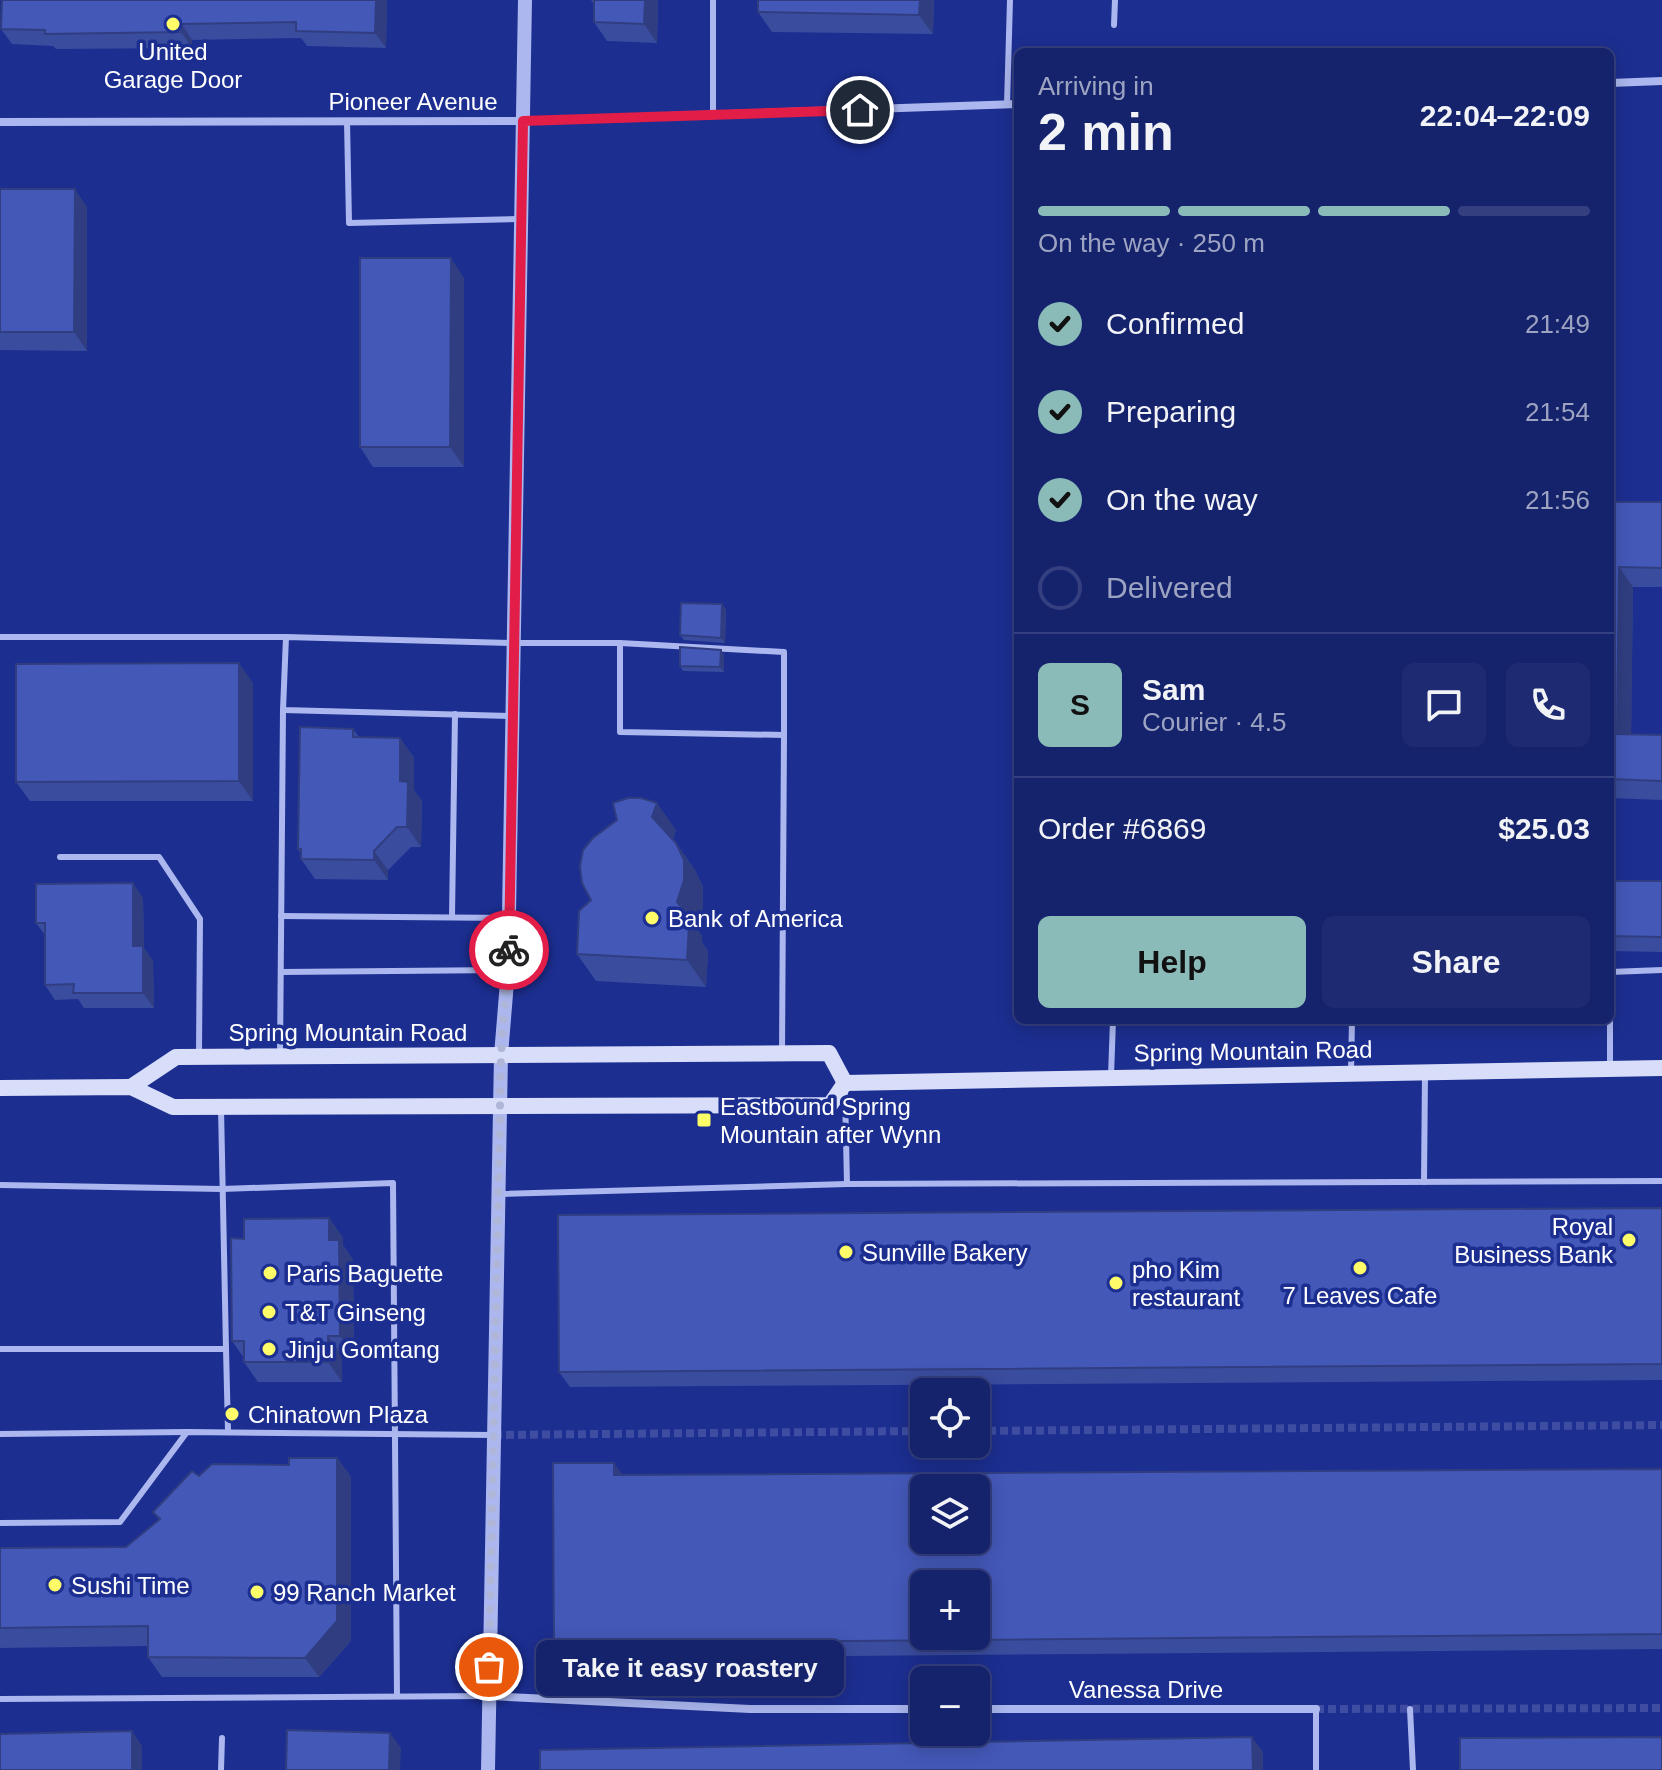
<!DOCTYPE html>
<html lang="en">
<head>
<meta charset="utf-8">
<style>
	:root { --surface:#15226c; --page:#1e2a72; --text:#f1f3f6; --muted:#9da4c2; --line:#343f7f; --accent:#8bbbb9 }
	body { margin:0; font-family:Arial,sans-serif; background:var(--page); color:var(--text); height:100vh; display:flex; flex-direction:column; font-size:30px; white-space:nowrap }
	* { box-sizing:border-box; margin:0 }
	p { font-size:26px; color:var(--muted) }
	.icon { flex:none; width:44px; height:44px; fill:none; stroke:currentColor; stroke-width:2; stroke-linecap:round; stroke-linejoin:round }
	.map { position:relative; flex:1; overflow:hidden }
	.panel { position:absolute; left:1014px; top:48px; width:600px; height:976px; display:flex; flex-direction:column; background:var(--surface); border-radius:12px; box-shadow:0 4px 20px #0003,0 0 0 2px var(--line) }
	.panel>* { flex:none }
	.controls { position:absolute; left:910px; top:1378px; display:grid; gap:16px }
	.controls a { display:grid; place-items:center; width:80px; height:80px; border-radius:12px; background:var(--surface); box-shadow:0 4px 20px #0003,0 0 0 2px var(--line); font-size:40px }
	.pin { position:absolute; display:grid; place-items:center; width:68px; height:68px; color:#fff; margin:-34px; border:4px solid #fff; border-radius:50%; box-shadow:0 2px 8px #0007 }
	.courier { position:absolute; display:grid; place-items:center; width:80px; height:80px; margin:-40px; border:6px solid #e11d48; border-radius:50%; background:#fff; color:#222; box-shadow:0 2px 10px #0007 }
	.bubble { position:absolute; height:56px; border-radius:12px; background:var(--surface); box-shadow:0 4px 20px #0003,0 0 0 2px var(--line); font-size:26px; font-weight:700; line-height:56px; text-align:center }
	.head em { font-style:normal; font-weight:700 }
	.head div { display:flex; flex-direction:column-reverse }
	.head { display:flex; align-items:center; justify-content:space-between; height:136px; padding:0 24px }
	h1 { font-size:52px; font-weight:700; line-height:60px }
	.bar { display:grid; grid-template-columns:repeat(4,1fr); gap:12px 8px; align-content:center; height:96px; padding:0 24px }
	.bar i { height:10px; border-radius:6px; background:var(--line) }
	.bar .on { background:var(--accent) }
	.bar p { grid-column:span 4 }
	.line { display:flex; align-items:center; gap:20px; padding:0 24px; border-top:2px solid var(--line) }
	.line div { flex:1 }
	.round { display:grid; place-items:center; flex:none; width:84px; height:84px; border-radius:12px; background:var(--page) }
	ol { padding:0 24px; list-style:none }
	li { display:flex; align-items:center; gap:24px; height:88px }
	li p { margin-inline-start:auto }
	li .icon { padding:8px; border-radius:50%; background:var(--accent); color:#111; stroke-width:4 }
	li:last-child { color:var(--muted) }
	li i { width:44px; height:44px; border:4px solid var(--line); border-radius:50% }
	.cta { display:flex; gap:16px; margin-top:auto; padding:16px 24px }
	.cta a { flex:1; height:92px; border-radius:12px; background:var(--accent); color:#111; font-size:32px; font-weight:700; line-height:92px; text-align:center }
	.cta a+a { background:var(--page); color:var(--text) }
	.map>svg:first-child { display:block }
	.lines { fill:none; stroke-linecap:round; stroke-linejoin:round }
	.minor-tunnel { stroke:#3e4da1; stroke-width:8; stroke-dasharray:8 4; stroke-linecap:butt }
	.service { stroke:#abb7ee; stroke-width:6 }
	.minor { stroke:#abb7ee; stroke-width:8 }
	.tertiary { stroke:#abb7ee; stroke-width:14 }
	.secondary { stroke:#d8defa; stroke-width:16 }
	.wall { fill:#3a4c9e }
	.shaded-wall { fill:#303e81 }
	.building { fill:#4458b8; stroke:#303e81; stroke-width:2; fill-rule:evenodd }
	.done { stroke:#b0b6d8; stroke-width:8; stroke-dasharray:0 14.4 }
	.route { stroke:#e11d48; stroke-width:10 }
	.poi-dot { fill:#fefd69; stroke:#1c2e90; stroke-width:3 }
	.labels { text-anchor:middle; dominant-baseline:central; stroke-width:7; stroke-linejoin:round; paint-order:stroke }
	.poi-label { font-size:24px; fill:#fff; stroke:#1c2e90; text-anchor:start }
	.street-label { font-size:24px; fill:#fff; stroke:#1c2e90 }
</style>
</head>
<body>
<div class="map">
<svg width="1662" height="1770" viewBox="0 0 1662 1770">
	<rect width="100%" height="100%" fill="#1c2e90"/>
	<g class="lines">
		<g class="minor-tunnel">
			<polyline points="976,1431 1662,1425"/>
			<polyline points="494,1435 924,1431"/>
			<polyline points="1316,1709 1662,1708"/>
		</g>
		<g class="service">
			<polyline points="713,0 713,115"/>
			<polyline points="1114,25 1115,0"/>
			<polyline points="1007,105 1010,0"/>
			<polyline points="347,121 349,223 521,219"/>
			<polyline points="0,637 286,637"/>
			<polyline points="620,643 784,652 784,735"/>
			<polyline points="510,716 283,710 286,637 514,643 620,643 620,732 784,735 782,1053"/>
			<polyline points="60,857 159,857 200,919 199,1053"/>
			<polyline points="281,916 509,918"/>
			<polyline points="452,917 455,714"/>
			<polyline points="281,972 505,970"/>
			<polyline points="1610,972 1662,970"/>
			<polyline points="1610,1007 1610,1067"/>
			<polyline points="280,1054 283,710"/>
			<polyline points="1351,1073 1352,1020"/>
			<polyline points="1111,1076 1113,1020"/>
			<polyline points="845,1092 847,1184"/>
			<polyline points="1424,1182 1425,1073"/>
			<polyline points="0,1185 222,1189 393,1183 397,1696"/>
			<polyline points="498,1194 847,1184 1662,1181"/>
			<polyline points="0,1349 226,1349 221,1108"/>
			<polyline points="226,1349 228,1431"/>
			<polyline points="0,1434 187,1432"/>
			<polyline points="0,1523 120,1522 187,1432 494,1435"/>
			<polyline points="0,1699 488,1696"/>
			<polyline points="1410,1709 1413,1770"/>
			<polyline points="221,1770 222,1738"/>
			<polyline points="1316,1770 1316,1709"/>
		</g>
		<g class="minor">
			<polyline points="1610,83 1662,81"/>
			<polyline points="0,122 523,121 1018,104"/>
			<polyline points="489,1696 750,1709 924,1709"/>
			<polyline points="976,1709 1316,1709"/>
		</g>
		<polyline class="tertiary" points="488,1770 501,1055 508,970 525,0"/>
		<g class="secondary">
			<polyline points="845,1083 1662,1068"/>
			<polyline points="131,1087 176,1057 829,1053 845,1083"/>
			<polyline points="0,1088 131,1087 173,1107 830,1105 845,1083"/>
		</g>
	</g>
	<g class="wall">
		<polygon points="387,0 386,48 307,46 301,38 192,40 192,48 56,49 53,46 12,44 1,29"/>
		<polygon points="591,0 657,0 658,2 657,43 607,41 594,22 594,4"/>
		<polygon points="758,0 934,0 933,34 772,32 758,12"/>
		<polygon points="0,189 87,207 87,351 0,350"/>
		<polygon points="464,278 464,467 373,467 360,447"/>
		<polygon points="1610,502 1662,502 1662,587 1633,587 1631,734 1662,735 1662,800 1610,798"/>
		<polygon points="726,609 725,643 684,640 680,635"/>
		<polygon points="724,655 724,672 683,671 680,666"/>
		<polygon points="253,683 253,801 30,801 16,782"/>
		<polygon points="353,729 359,737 400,738 414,758 414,790 422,801 421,847 411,847 388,870 388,880 315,879 301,859 301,854 298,849"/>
		<polygon points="617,820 676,830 673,839 695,870 703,887 703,907 696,928 702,936 702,942 708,951 706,987 596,981 577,954 591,900"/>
		<polygon points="1610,881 1662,881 1662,952 1610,951"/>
		<polygon points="143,898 144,948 153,961 154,1008 84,1008 78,999 55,1000 45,985 45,935 36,923"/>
		<polygon points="1662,1208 1662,1380 570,1387 559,1372"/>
		<polygon points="329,1218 343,1238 343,1245 353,1260 354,1356 342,1356 342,1382 258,1382 244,1362 244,1358 232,1341 244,1239"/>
		<polygon points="337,1458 351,1477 351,1641 319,1677 162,1677 148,1657 148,1646 0,1648 0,1548 126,1547 159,1520 153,1512 199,1476"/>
		<polygon points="1662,1469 1662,1649 626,1658 626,1669 565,1670 554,1655 623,1475"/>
	</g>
	<g class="shaded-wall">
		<polygon points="376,0 387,0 386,48 375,33"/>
		<polygon points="645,0 657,0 658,2 657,43 644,24"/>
		<polygon points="920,0 934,0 933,34 919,15"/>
		<polygon points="182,24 192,40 192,48 181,32"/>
		<polygon points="75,189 87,207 87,351 74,332"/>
		<polygon points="451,258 464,278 464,467 450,447"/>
		<polygon points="1619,567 1633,587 1631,754 1617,734"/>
		<polygon points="722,604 726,609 725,643 721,638"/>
		<polygon points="721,650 724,655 724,672 720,667"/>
		<polygon points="239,663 253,683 253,801 239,781"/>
		<polygon points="400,738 414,758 414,790 422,801 421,847 407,827 400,781"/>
		<polygon points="657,803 676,830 671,844 652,817"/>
		<polygon points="676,843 695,870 703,887 703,907 696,928 702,936 702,942 708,951 706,987 687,960 683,924 677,902"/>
		<polygon points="374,851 388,870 388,880 374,860"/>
		<polygon points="133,883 143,898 144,948 153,961 154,1008 143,993 133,946"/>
		<polygon points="329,1218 343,1238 343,1245 353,1260 354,1356 340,1336 329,1240"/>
		<polygon points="328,1336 342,1356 342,1382 328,1362"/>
		<polygon points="337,1458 351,1477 351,1641 319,1677 305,1658"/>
		<polygon points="614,1463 625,1478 614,1475"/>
		<polygon points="615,1643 626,1658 626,1669 616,1654"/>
		<polygon points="132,1731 142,1746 142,1770 132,1770"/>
		<polygon points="390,1733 401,1748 400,1770 389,1770"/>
		<polygon points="1252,1737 1263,1752 1263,1770 1253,1770"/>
	</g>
	<g class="building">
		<polygon points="2,0 376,0 375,33 296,31 296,22 182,24 181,32 45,34 45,30 1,29"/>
		<polygon points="594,0 645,0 644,24 594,22"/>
		<polygon points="758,0 920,0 919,15 758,12"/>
		<polygon points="0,189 75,189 74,332 0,332"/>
		<polygon points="360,258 451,258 450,447 360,447"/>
		<polygon points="1610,502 1662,502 1662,568 1619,567 1617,734 1662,735 1662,781 1610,779"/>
		<polygon points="681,603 722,604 721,638 680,635"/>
		<polygon points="680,647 721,650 720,667 680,666"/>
		<polygon points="239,663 239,781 16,782 16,664"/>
		<polygon points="300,727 353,729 353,737 400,738 400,781 408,782 407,827 397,827 374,851 374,860 301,859 301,849 298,849"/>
		<polygon points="628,798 641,798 657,803 652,817 676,843 684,860 684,880 677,902 683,909 683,924 689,925 687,960 577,954 579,911 591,900 582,883 580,866 583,850 593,838 617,820 613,803"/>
		<polygon points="1610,881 1662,881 1662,937 1610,936"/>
		<polygon points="133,883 133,946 143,946 143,993 73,993 74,984 45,985 45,923 36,923 36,884"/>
		<polygon points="1662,1208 1662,1364 559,1372 558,1215"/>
		<polygon points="329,1218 329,1240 339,1240 340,1336 328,1336 328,1362 244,1362 244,1341 232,1341 231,1238 244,1239 244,1219"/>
		<polygon points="289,1458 337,1458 337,1621 305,1658 148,1657 148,1626 0,1628 0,1548 126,1547 160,1519 153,1512 192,1471 199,1476 212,1464 289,1465"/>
		<path d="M553,1463H614V1475L1662,1469V1634L615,1643L616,1654L554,1655ZM924,1488H976V1540H924ZM924,1584H976V1636H924Z"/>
		<polygon points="287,1730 390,1733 389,1770 286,1770"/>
		<polygon points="132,1731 132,1770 0,1770 0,1734"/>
		<polygon points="1252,1737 1253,1770 540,1770 540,1750"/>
		<polygon points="1662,1737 1662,1770 1460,1770 1460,1738"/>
	</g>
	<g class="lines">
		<polyline class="done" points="489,1667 501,1055 509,950"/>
		<polyline class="route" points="509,950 523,121 860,110"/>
	</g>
	<g class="poi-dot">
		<circle cx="173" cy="24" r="8"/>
		<circle cx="652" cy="918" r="8"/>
		<rect x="696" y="1112" width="16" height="16" rx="4"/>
		<circle cx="1629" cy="1240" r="8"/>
		<circle cx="846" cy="1252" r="8"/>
		<circle cx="1360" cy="1268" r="8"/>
		<circle cx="270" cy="1273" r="8"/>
		<circle cx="1116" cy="1283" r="8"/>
		<circle cx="269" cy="1312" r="8"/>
		<circle cx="269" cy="1349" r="8"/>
		<circle cx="232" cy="1414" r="8"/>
		<circle cx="55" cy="1585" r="8"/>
		<circle cx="257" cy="1592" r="8"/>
	</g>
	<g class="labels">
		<g class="poi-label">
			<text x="173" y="51" text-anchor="middle">United<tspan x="173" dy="28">Garage Door</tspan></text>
			<text x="668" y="918">Bank of America</text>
			<text x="720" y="1106">Eastbound Spring<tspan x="720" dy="28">Mountain after Wynn</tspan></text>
			<text x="1613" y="1226" text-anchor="end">Royal<tspan x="1613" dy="28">Business Bank</tspan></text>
			<text x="862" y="1252">Sunville Bakery</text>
			<text x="1132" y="1269">pho Kim<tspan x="1132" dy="28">restaurant</tspan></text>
			<text x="286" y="1273">Paris Baguette</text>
			<text x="1360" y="1295" text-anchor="middle">7 Leaves Cafe</text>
			<text x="285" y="1312">T&amp;T Ginseng</text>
			<text x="285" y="1349">Jinju Gomtang</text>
			<text x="248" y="1414">Chinatown Plaza</text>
			<text x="71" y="1585">Sushi Time</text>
			<text x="273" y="1592">99 Ranch Market</text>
		</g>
		<g class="street-label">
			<text x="413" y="101">Pioneer Avenue</text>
			<text x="348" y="1032">Spring Mountain Road</text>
			<text transform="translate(1253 1051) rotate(-1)">Spring Mountain Road</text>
			<text x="1146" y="1689">Vanessa Drive</text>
		</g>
	</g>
</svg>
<div class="controls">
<a><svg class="icon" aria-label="locate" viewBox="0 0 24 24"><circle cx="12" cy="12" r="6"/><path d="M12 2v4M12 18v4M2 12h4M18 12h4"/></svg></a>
<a><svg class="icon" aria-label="layers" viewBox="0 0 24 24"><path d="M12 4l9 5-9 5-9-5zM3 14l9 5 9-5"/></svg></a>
<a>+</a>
<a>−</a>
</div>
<div class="pin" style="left:489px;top:1667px;background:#ea580c"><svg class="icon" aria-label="bag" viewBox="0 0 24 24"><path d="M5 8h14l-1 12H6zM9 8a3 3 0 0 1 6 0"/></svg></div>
<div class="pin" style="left:860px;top:110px;background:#1f2937"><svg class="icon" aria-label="home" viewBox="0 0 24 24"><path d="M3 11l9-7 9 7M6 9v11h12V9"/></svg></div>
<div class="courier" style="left:509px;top:950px"><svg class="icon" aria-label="bike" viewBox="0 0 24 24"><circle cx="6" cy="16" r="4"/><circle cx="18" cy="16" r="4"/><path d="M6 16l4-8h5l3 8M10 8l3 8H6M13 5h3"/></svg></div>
<div class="bubble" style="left:536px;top:1640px;width:308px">Take it easy roastery</div>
<section class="panel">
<div class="head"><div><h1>2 min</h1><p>Arriving in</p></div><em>22:04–22:09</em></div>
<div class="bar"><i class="on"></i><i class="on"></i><i class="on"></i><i></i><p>On the way · 250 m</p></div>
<ol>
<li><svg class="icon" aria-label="check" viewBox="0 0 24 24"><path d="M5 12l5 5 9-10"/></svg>Confirmed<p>21:49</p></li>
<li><svg class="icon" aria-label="check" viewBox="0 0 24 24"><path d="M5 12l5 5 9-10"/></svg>Preparing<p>21:54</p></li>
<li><svg class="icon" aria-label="check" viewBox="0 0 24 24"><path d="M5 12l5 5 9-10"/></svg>On the way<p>21:56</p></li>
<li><i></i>Delivered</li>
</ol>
<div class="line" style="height:144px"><b class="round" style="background:var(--accent);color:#111">S</b><div><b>Sam</b><p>Courier · 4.5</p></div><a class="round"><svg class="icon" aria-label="chat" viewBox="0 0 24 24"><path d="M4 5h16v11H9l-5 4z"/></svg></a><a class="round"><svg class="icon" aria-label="phone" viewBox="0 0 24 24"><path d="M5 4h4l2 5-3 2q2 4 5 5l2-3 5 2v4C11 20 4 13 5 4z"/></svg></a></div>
<div class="line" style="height:104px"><div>Order #6869</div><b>$25.03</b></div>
<div class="cta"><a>Help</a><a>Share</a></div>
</section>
</div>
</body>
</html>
